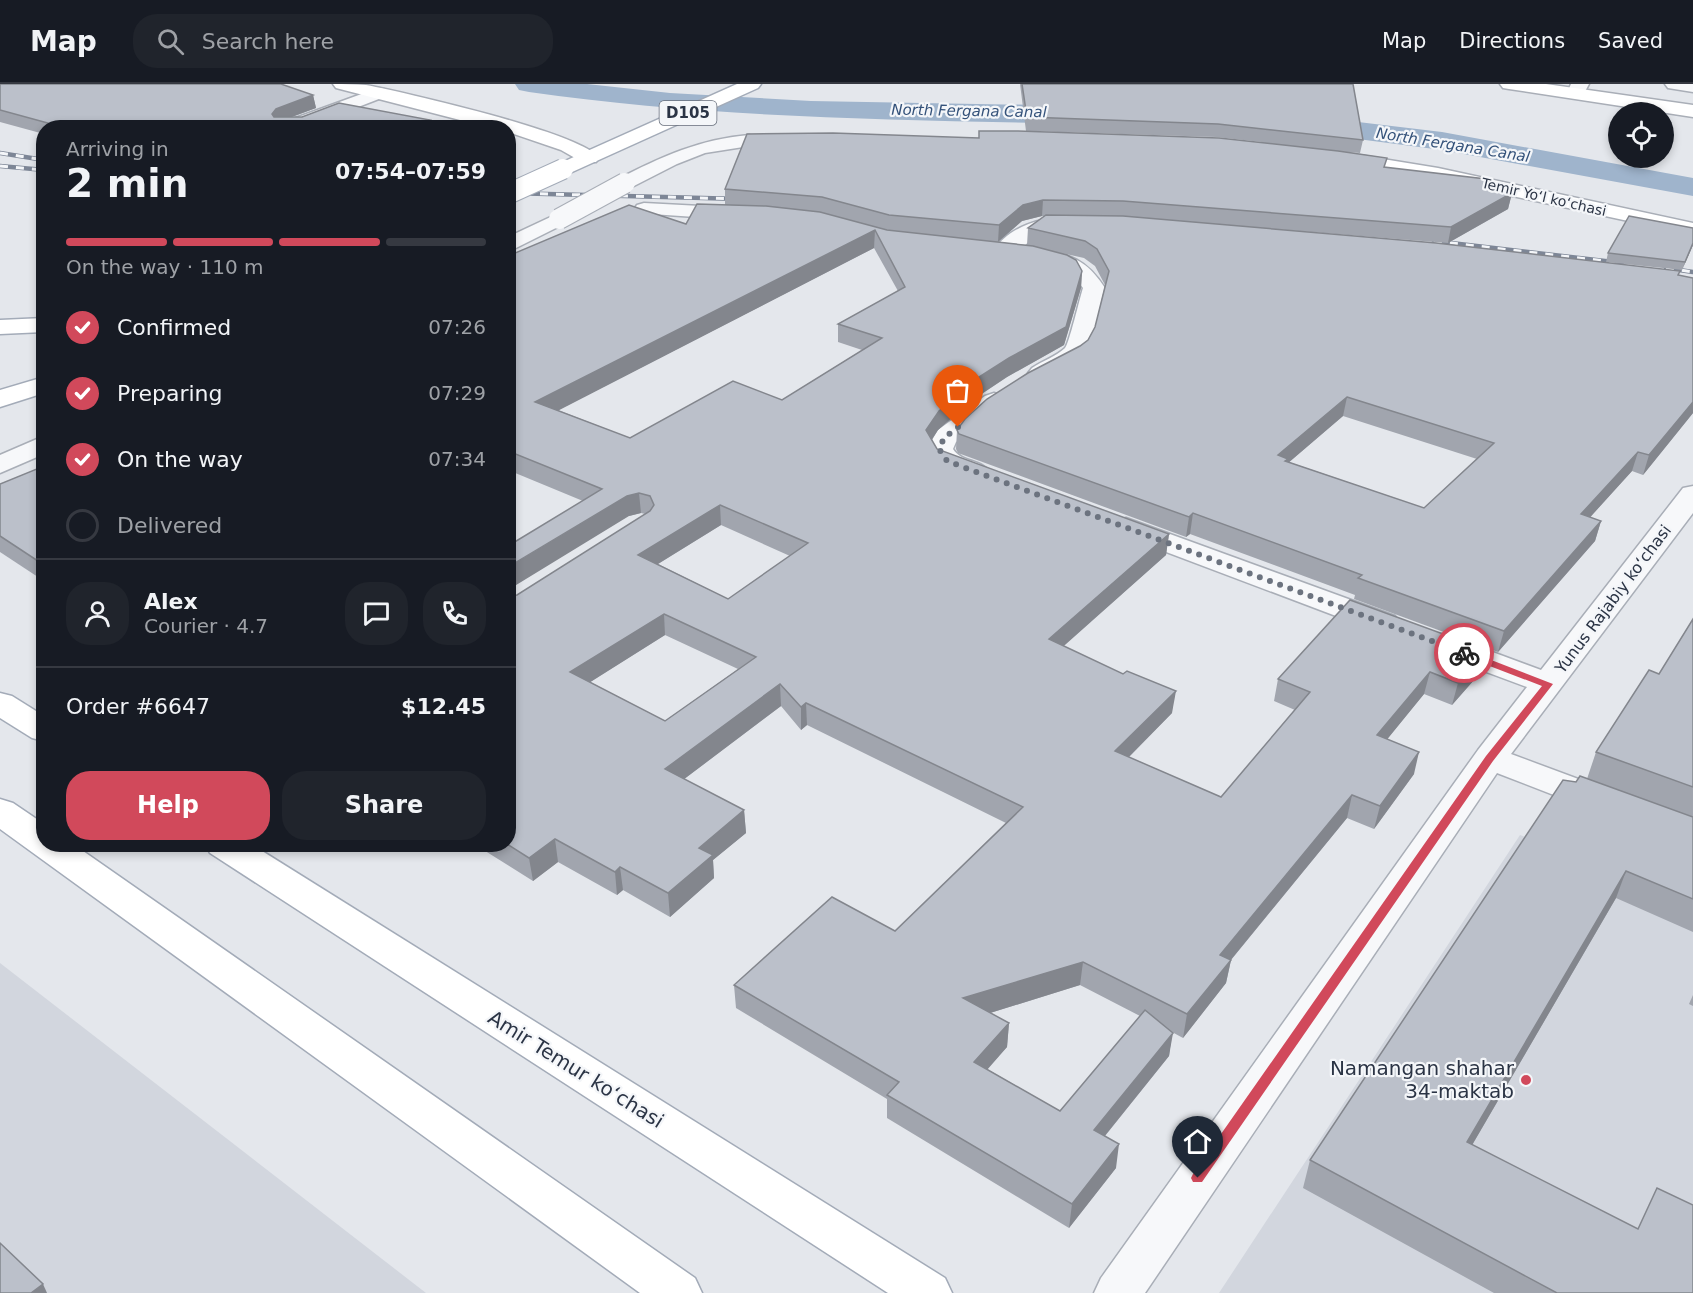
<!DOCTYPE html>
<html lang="en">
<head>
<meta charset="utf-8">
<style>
	:root { --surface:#171b24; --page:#20242c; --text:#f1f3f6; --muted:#9ea1a6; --line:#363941; --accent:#d1495b }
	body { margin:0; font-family:"DejaVu Sans",sans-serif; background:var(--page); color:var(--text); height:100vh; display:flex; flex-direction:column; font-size:22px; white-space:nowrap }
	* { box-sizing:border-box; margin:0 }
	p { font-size:20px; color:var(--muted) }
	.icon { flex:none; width:33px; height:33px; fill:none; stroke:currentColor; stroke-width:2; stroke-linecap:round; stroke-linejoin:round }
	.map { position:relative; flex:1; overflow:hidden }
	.details { position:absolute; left:36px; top:36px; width:480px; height:732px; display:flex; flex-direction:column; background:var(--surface); border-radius:24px; box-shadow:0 3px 9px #0003 }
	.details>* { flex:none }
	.buttons { position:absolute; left:1608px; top:18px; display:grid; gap:12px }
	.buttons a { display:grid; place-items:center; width:66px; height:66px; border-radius:50%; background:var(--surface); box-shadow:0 3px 9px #0003; font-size:30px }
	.pin { position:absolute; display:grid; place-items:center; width:51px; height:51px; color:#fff; margin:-62px -26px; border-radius:50% 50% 50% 0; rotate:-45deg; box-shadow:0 0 6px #0007 }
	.pin .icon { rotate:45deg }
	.courier { position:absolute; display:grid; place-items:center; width:60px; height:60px; margin:-30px; border:4px solid #d1495b; border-radius:50%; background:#fff; color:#222; box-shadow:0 2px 8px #0007 }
	.head em { font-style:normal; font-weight:700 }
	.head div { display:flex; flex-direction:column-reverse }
	.head { display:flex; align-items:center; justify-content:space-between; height:102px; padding:0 30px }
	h1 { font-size:39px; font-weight:700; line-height:45px }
	.bar { display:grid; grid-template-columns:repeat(4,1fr); gap:9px 6px; align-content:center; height:72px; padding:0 30px }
	.bar i { height:8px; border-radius:4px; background:var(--line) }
	.bar .selected { background:var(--accent) }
	.bar p { grid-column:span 4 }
	.line { display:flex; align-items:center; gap:15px; padding:0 30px; border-top:2px solid var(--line) }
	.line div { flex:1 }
	.round { display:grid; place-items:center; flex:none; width:63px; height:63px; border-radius:24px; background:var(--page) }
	ol { padding:0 30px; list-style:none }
	li { display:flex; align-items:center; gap:18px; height:66px }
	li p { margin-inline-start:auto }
	li .icon { padding:6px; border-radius:50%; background:var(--accent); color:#fff; stroke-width:4 }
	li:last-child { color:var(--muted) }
	li i { width:33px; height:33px; border:3px solid var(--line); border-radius:50% }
	.cta { display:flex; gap:12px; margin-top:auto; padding:12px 30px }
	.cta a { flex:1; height:69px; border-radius:24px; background:var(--accent); color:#fff; font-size:24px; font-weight:700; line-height:69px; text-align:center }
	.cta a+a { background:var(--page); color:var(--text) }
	header { display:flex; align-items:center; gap:36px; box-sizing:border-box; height:84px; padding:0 30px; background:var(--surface); border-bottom:2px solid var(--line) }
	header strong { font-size:28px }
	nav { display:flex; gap:33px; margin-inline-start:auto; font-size:21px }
	.search { width:420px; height:54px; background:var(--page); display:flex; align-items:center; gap:15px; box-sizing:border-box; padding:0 21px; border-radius:24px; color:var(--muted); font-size:22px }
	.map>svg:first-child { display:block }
	.built { fill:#d2d6de }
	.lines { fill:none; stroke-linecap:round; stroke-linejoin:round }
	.canal { fill:#9fb4cc; fill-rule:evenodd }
	.street-casing { stroke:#a9aeb7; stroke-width:3 }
	.secondary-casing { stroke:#a9aeb7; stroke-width:3 }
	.primary-casing { stroke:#a3abb8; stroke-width:3 }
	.street { fill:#f7f8fa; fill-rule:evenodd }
	.secondary { fill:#fff; fill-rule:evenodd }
	.primary { fill:#fff; fill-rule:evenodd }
	.rail-casing { stroke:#7d8696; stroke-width:4.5 }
	.rail { stroke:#f4f6f9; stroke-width:3; stroke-dasharray:8; stroke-linecap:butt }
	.street-bridge-casing { stroke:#a9aeb7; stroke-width:22; stroke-linecap:butt }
	.primary-bridge-casing { stroke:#a3abb8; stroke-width:22; stroke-linecap:butt }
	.street-bridge { stroke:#f7f8fa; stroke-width:20 }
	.primary-bridge { stroke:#fff; stroke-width:20 }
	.wall { fill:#a1a5ae; fill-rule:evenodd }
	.shaded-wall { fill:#83868d }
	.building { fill:#bbc0ca; stroke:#83868d; stroke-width:1.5; fill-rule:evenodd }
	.route { fill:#d1495b }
	.done { stroke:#6c737f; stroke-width:6; stroke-dasharray:0 10.8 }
	.poi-dot { fill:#d1495b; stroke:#f4f6f9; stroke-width:2 }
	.labels { text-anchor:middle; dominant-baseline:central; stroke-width:4.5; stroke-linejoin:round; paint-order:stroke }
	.far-street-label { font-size:14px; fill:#2b3445; stroke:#f4f6f9 }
	.far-water-label { font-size:15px; font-style:italic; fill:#34527a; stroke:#f4f6f9 }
	.shield { fill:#f4f6f9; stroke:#676e7b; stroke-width:1.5 }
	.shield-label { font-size:15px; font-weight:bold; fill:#2b3445 }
	.street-label { font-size:16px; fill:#2b3445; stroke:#f4f6f9 }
	.near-poi-label { font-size:20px; fill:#2b3445; stroke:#f4f6f9; text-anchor:end }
	.near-street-label { font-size:20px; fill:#2b3445; stroke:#f4f6f9 }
</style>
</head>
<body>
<header>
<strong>Map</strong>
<div class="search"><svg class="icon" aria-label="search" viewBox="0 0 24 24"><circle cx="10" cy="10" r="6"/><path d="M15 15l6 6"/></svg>Search here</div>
<nav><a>Map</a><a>Directions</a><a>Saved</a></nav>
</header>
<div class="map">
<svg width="1693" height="1209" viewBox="0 0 1693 1209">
	<rect width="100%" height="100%" fill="#e4e7ec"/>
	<g class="built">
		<polygon points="1520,751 1602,783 1693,759 1693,1209 1219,1209"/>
		<polygon points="0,879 426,1209 0,1209"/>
	</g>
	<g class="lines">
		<g class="canal">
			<path d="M515,0H587L670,9L811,17L1095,22L1105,25L1109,31L1105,37L1095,40C905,36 717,35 529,8L519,6Z"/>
			<polygon points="1291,30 1442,48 1693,94 1693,112 1442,66 1281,45 1277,39 1281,33"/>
		</g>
		<g class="street-casing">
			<g id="street">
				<polygon points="1571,0 1589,0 1582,13 1570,13 1567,9"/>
				<polygon points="1665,0 1693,0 1693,8 1668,4"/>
				<polygon points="378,4 384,5 387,9 384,13 304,44 277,44 279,40"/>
				<path d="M749,51L756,53L759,57L756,61L705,69L677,80L632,103H618L615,99L618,95C661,73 700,55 749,51Z"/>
				<polygon points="644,119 739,124 746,126 750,130 746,134 739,136 637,129 634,125 637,121"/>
				<polygon points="559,129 566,131 570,135 566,139 508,168 508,153"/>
				<path d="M1070,133L1078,134L1081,139L1078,144C1065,147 1052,144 1040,150C1025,158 1015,176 996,172L993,167C1010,142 1041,133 1070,133Z"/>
				<path d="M1038,164C1071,171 1086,175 1105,204C1100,221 1094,264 1082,274C1076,279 1069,283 1062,287C1052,293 1045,297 1032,294L1028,289L1032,284C1042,277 1057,272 1065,264C1069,260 1080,213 1083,204C1065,176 1036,184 1027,171L1030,166Z"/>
				<path d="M994,309L1003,312L1007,317L1003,322L956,358L953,365C962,379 981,375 990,388L986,394L976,396L937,383L927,365L935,348L985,312Z"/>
				<polygon points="44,352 44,370 0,389 0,371"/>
				<polygon points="1693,402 1693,429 1511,670 1616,709 1621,717 1616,725 1603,729 1590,725 1497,689 1145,1209 1094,1209 1101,1194 1478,666 1527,603 1430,567 1425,560 1430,553 1441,550 1452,553 1541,586 1683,404"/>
				<polygon points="1126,434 1395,532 1400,539 1395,546 1384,548 1373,546 1116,449 1112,443 1116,437"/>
			</g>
		</g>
		<g class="secondary-casing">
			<g id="secondary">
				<path d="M333,0C344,0 355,0 366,1C403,8 582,49 599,74L596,78H582L561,66L508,48V44H491L336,4Z"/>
				<polygon points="1500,0 1546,0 1693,21 1693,33 1509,5 1503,4"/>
				<polygon points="1340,68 1438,84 1693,139 1693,151 1438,96 1333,78 1330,74 1333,70"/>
			</g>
		</g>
		<g class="primary-casing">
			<g id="primary">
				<polygon points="737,0 761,0 758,4 570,89 556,89 553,85 556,81"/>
				<polygon points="44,234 44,248 0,250 0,236"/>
				<polygon points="44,293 44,309 0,323 0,306"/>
				<polygon points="0,609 12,612 44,632 44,657 32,654 0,634"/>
				<polygon points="0,715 13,719 44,740 44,760 73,760 695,1194 702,1209 640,1209 0,745"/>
				<polygon points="205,760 251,760 945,1194 952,1209 888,1209 210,769"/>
			</g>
		</g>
		<use href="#street" class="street"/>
		<use href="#secondary" class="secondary"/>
		<use href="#primary" class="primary"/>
		<g class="rail-casing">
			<g id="rail">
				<polyline points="0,69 44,76"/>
				<polyline points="0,82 44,86"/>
				<polyline points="508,109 742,115"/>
				<polyline points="1434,157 1622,179"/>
				<polyline points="1666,184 1693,188"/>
			</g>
		</g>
		<use href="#rail" class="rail"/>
		<g class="street-bridge-casing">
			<polyline id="street-bridge" points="559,135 625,99"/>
		</g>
		<g class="primary-bridge-casing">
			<polyline id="primary-bridge" points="508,110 563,85"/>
		</g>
		<use href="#street-bridge" class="street-bridge"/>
		<use href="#primary-bridge" class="primary-bridge"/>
	</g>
	<g class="wall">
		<polygon points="0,0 313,11 316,24 292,33 431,44 44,44 44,50 0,38"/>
		<path d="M1020,0H1353L1363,56L1360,69L1347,68L1386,83L1485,101L1512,109L1508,125L1448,159L1261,144L1678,191L1693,194V329L1643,391L1632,387L1590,433L1601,437L1595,457L1498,568L1354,515L1355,511L1190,450L1186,453L958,369L956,365L957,346L1080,262L1088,256L1095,243L1105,201L1095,182L1084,174L1048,166L1082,187L1081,204L1064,261L1007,293L971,317L938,346L932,356L937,365L1169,450L1166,471L1063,562L1172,629L1129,673L1221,713L1295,626L1274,617L1278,595L1487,566L1481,588L1452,621L1424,610L1387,655L1414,690L1374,745L1347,734L1231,876L1226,899L1183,954L1172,948L1169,972L1105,1052L1116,1084L1069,1144L887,1034V1015L736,924L734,901L895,847L1006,739L807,641L801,646L781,622L684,695L744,726L746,749L713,776L714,794L670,833L623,806L617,811L558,778L533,797L474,760H508L517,511L645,430L641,429L629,432L583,417L508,386V172L686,140L725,121V105L979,54L1262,58L1216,53L1026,47ZM1042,132H1045L1028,144L1027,161L998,158L1022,137ZM874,164L898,207L838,240V258L862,266L782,316L630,354L558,326ZM1343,332L1477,375L1424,424L1289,378ZM721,441L790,472L728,515L658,480ZM665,551L738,585L665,637L590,598ZM1080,901L1140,932L1060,1027L987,985L1007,963L1009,939L990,929Z"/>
		<polygon points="1693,144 1693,161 1682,186 1606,178 1608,169"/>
		<polygon points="44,382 44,497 0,468 0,400"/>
		<polygon points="1693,535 1693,848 1616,814 1472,1061 1693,1209 1494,1209 1303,1104 1310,1076 1576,698 1587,695 1596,668 1659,590"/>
		<polygon points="1693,911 1693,922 1689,920"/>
	</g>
	<g class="shaded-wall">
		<polygon points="313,11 316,24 278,38 272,30 276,25"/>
		<polygon points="430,36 431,44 414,44"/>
		<polygon points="1512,109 1508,125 1448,159 1451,143"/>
		<polygon points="1043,116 1042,132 1022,137 998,158 999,141 1023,121"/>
		<polygon points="875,146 874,164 538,337 535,318"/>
		<polygon points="1693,159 1693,161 1682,186 1685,178"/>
		<polygon points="1082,187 1081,204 1064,261 1007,293 971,317 938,346 925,366 926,346 939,327 971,298 1009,274"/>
		<polygon points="1347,313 1343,332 1287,380 1278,371"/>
		<polygon points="1693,318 1693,329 1643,391 1649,371"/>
		<polygon points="1638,368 1632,387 1575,450 1581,430"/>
		<polygon points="639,409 641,429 629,432 508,506 508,483 627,412"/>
		<polygon points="720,421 721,441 640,491 638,471"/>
		<polygon points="1193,429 1190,450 1186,453 1189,433"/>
		<polygon points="1601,437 1595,457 1498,568 1504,547"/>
		<polygon points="1169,450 1166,471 1047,577 1049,555"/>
		<polygon points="664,530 665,551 573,609 570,588"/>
		<polygon points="1487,566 1481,588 1452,621 1458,599"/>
		<polygon points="1430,588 1424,610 1372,674 1377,651"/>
		<polygon points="780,600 781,622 667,708 665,685"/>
		<polygon points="1176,607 1172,629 1113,689 1115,667"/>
		<polygon points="806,619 807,641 801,646 801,623"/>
		<polygon points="1419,668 1414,690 1374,745 1380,722"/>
		<polygon points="1352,711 1347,734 1216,894 1220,871"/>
		<polygon points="744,726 746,749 713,776 714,794 670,833 668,809 699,764"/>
		<polygon points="555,755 558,778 533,797 529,774"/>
		<polygon points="620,783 623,806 617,811 615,788"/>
		<polygon points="1626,787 1616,814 1457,1087 1467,1058"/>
		<polygon points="1231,876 1226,899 1183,954 1187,930"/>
		<polygon points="1083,878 1080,901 961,938 963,914"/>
		<polygon points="1009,939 1007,963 973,1002 974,978"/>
		<polygon points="1173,949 1169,972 1091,1069 1094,1046"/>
		<polygon points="1119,1060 1116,1084 1069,1144 1072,1120"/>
		<polygon points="43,1200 47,1209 31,1209"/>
	</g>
	<g class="building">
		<polygon points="0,0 281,0 313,11 276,25 272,30 274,33 302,33 339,19 430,36 414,44 100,44 87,41 79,44 66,44 0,26"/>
		<polygon points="1022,0 1353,0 1363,56 1218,40 1027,33"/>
		<polygon points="979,47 1018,47 1219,54 1338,67 1387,74 1384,83 1486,95 1485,101 1512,109 1451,143 1123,117 1043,116 1023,121 999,141 889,131 822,113 725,105 747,50 833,49 979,54"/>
		<path d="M697,120L766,122L820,128L887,146L1033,162L1067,171L1076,176L1082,187L1066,243L1009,274L971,298L939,327L926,346L937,365L1169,450L1049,555L1123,590L1127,587L1176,607L1115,667L1221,713L1310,608L1278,595L1350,516L1487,566L1458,599L1430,588L1377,651L1419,668L1380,722L1352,711L1220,871L1231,876L1187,930L1083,878L963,914L1009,939L974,978L1060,1027L1145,926L1173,949L1094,1046L1119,1060L1072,1120L887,1011L899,998L734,901L832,813L895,847L1023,723L806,619L801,623L780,600L665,685L744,726L699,764L713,771L668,809L620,783L615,788L555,755L529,774L507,760H508V512L517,511L650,427L654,421L650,412L639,409L627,412L508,483V462L602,405L508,367V172L629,121L686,140ZM875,146L905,203L838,240L882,254L782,316L733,297L630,354L535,318ZM720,421L808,459L728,515L638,471ZM664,530L756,573L665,637L570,588Z"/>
		<path d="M1046,131L1123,132L1436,159L1680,187L1678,191L1693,194V318L1649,371L1638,368L1581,430L1601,437L1504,547L1358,494L1362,491L1193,429L1189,433L959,350L957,346L965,335L987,315L1028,289L1080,262L1088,256L1095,243L1109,187L1097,165L1085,157L1028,144ZM1347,313L1494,359L1424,424L1285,377L1288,375L1278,371Z"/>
		<polygon points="1629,132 1693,144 1693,159 1685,178 1608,169"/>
		<polygon points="44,382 44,481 0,452 0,400"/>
		<polygon points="1693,535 1693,703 1596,668 1649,586 1659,590"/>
		<polygon points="1580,692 1693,733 1693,815 1626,787 1467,1058 1638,1145 1657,1104 1693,1121 1693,1209 1557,1209 1310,1076 1563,696 1576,698"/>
		<polygon points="0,1159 43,1200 31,1209 0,1209"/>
	</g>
	<polygon class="route" points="1461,567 1468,567 1553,600 1493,677 1202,1098 1193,1098 1191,1094 1193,1090 1486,672 1542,602 1461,571"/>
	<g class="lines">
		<polyline class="done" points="958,343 944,354 939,365 947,377 1464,569"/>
	</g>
	<circle class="poi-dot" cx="1526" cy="996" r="6"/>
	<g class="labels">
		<g class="far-street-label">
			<text transform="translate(1544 113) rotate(13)">Temir Yoʻl koʻchasi</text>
		</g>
		<g class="far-water-label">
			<text transform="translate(969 27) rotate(1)">North Fergana Canal</text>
			<text transform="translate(1453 61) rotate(9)">North Fergana Canal</text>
		</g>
		<rect class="shield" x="659.5" y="17" width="57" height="24" rx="4.5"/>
		<g class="shield-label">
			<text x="688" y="29">D105</text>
		</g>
		<g class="street-label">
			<text transform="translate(1613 515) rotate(-53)">Yunus Rajabiy ko‘chasi</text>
		</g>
		<g class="near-poi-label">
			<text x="1514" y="984">Namangan shahar<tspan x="1514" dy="23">34-maktab</tspan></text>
		</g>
		<g class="near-street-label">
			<text transform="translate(576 985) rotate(32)">Amir Temur koʻchasi</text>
		</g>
	</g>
</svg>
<div class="buttons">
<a><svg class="icon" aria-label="locate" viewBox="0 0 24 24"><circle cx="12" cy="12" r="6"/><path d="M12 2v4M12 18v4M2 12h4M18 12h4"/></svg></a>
</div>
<div class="pin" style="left:958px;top:343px;background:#ea580c"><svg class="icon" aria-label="bag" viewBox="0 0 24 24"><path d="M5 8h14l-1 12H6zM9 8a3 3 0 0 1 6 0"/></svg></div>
<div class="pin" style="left:1198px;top:1094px;background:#1f2937"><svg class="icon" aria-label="home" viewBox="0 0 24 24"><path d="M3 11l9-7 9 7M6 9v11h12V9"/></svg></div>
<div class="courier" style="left:1464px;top:569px"><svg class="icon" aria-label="bike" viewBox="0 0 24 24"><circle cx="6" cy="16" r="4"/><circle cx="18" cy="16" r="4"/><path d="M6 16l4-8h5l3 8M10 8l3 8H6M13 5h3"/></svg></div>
<section class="details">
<div class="head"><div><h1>2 min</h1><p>Arriving in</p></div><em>07:54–07:59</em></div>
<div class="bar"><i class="selected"></i><i class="selected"></i><i class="selected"></i><i></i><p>On the way · 110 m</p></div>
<ol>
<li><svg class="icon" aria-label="check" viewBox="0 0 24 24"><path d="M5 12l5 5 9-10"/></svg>Confirmed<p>07:26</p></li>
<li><svg class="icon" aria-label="check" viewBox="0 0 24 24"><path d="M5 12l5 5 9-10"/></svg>Preparing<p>07:29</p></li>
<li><svg class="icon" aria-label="check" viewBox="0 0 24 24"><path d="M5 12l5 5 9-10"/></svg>On the way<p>07:34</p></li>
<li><i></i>Delivered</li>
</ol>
<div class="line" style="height:108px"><a class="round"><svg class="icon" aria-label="person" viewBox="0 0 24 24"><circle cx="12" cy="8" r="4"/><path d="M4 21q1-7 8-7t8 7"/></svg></a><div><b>Alex</b><p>Courier · 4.7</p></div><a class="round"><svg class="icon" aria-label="chat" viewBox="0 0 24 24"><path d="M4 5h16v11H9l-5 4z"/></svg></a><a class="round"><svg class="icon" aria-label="phone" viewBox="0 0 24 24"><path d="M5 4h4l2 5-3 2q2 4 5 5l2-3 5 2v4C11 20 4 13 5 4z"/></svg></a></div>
<div class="line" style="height:78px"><div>Order #6647</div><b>$12.45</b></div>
<div class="cta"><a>Help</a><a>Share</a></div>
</section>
</div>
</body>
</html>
